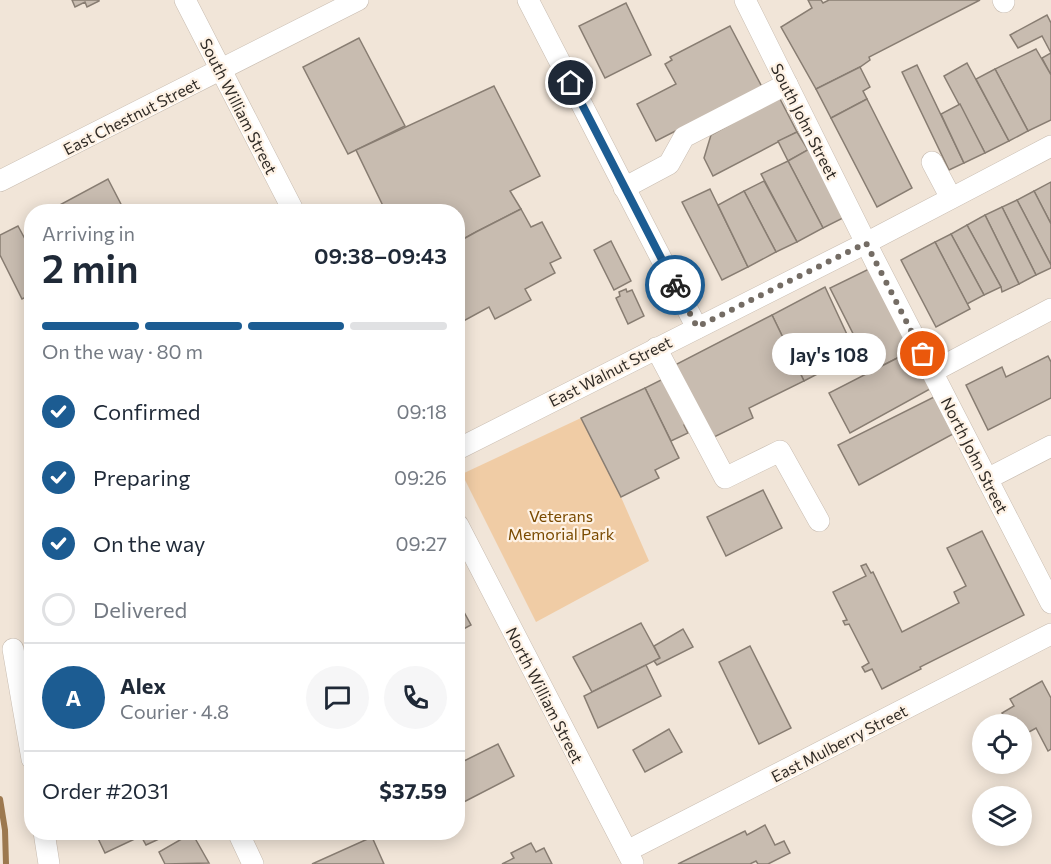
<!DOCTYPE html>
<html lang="en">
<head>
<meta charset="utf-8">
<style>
	:root { --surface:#fff; --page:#f6f6f7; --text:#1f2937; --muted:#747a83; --line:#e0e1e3; --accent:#1c5c92 }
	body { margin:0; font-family:Commissioner,sans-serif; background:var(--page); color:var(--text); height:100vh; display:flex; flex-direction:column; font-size:22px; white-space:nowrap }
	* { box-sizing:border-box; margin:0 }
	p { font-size:20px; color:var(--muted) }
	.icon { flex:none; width:33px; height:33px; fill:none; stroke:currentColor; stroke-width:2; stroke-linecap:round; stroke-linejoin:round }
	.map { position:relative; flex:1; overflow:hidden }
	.details { position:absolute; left:24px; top:204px; width:441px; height:636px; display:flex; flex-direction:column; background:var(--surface); border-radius:24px; box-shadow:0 3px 15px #0003 }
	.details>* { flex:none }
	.fabs { position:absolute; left:972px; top:714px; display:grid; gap:12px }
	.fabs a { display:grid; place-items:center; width:60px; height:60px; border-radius:50%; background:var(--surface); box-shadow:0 3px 15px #0003; font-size:30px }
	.pin { position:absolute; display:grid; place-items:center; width:51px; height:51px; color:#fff; margin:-26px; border:3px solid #fff; border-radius:50%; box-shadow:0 2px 6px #0007 }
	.courier { position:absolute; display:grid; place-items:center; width:60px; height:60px; margin:-30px; border:4px solid #1c5c92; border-radius:50%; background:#fff; color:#222; box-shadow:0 2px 8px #0007 }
	.bubble { position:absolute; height:42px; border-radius:21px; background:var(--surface); box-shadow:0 3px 15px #0003; font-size:20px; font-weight:600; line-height:42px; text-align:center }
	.summary em { font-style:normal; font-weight:600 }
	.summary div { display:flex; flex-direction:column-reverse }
	.summary { display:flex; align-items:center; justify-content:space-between; height:102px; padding:0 18px }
	h1 { font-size:39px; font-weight:600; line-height:45px }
	.bar { display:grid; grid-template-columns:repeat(4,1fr); gap:9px 6px; align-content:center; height:72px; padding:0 18px }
	.bar i { height:8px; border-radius:4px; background:var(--line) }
	.bar .active { background:var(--accent) }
	.bar p { grid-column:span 4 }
	.line { display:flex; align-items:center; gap:15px; padding:0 18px; border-top:2px solid var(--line) }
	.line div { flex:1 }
	.round { display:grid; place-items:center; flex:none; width:63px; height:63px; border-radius:32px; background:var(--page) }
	ol { padding:0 18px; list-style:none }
	li { display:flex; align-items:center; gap:18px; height:66px }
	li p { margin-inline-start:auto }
	li .icon { padding:6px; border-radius:50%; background:var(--accent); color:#fff; stroke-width:4 }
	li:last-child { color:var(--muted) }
	li i { width:33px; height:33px; border:3px solid var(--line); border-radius:50% }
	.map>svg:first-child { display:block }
	.green { fill:#f0cca5 }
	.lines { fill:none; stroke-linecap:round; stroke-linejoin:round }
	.stream { stroke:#9c784f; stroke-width:6 }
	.building { fill:#c8bcb0; stroke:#887d72; stroke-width:1.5 }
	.minor-casing { stroke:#c8bcb0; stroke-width:22 }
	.minor { stroke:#fff; stroke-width:21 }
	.done { stroke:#746c64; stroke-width:6; stroke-dasharray:0 10.8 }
	.route { stroke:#1c5c92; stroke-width:8 }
	.labels { text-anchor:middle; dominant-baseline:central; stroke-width:4.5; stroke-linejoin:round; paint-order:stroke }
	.street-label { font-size:16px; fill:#302b26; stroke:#fef2e5 }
	.park-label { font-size:16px; fill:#7a4a00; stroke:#fef2e5 }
</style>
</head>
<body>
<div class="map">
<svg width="1051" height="864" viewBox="0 0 1051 864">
	<rect width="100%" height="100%" fill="#f1e5d8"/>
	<polygon class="green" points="581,418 621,497 649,561 536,622 462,474"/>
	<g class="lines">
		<polyline class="stream" points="0,799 5,830 6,864"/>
	</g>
	<g class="building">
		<polygon points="72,0 99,0 99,1 87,7 85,2 75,7"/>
		<polygon points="808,0 821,0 823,3 829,0 980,0 869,57 870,60 860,67 816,89 781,27 812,8"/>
		<polygon points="626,3 651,55 605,78 579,26"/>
		<polygon points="1047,15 1051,23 1051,75 1042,58 1051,53 1042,36 1018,48 1010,35"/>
		<polygon points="730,26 762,87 656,141 637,104 676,84 665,64 672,60 670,57"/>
		<polygon points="359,38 405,126 348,154 303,67"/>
		<polygon points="1036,49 1051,75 1051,120 1028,131 995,69"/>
		<polygon points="967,63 1009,141 985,153 944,76"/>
		<polygon points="917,65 964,163 949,170 902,72"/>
		<polygon points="860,67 870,87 863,91 867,99 831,118 816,89"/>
		<polygon points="995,69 1028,131 1009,141 976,79"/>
		<polygon points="494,86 540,176 510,191 521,209 476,232 458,242 458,212 386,212 356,150"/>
		<polygon points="779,97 797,132 713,176 704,158 711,135"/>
		<polygon points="867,99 912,188 877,207 831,118"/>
		<polygon points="960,104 985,153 964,163 941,114"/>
		<polygon points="797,132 808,150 788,161 778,141"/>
		<polygon points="811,148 845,217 823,228 788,161"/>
		<polygon points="788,161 823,228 797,242 761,174"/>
		<polygon points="108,179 124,210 121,212 56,212 54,208"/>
		<polygon points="764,181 797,242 776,252 744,191"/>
		<polygon points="1051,182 1051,224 1034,191"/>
		<polygon points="710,189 748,267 722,280 682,202"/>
		<polygon points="744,191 776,252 748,267 718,205"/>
		<polygon points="1034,191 1051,224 1051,265 1017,200"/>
		<polygon points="1017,200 1051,265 1051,268 1036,275 1002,207"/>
		<polygon points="1002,207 1036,275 1019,284 985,215"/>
		<polygon points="521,209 531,227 542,222 561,258 550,263 555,273 525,289 531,300 495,319 489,307 458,324 458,242 476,232"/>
		<polygon points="985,215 1019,284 1002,292 1001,287 967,225"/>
		<polygon points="967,225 1001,287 984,295 951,234"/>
		<polygon points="18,226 32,252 32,294 22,299 0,255 0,235"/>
		<polygon points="951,234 984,295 967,304 935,242"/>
		<polygon points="611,241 631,281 614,290 594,250"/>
		<polygon points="935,242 970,309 936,327 901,260"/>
		<polygon points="869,269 911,351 872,371 830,288"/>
		<polygon points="825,287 856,354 804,381 772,315"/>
		<polygon points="626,289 627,292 632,290 644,316 628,324 616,298 620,296 619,292"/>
		<polygon points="772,315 804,381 749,408 753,418 708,440 673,366"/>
		<polygon points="911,351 930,389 850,433 829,393"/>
		<polygon points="1048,356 1051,362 1051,398 988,430 966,385 1002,367 1006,377"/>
		<polygon points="669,376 692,420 684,425 688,433 671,441 645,388"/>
		<polygon points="645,388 679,458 655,470 659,478 621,497 581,418"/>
		<polygon points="934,397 953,434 859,485 838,445"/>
		<polygon points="763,490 782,528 726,556 707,517"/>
		<polygon points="982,531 1024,615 920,667 921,669 882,689 872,669 865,672 862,667 869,663 849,624 845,625 843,621 847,620 833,592 866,576 861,566 866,564 871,573 873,572 902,632 959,603 954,592 966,586 947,548"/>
		<polygon points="458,601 471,625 458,632"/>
		<polygon points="641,623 660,658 592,692 573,657"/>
		<polygon points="683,629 693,647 657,665 654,661 660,658 654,646"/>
		<polygon points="750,646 791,728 759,744 719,662"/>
		<polygon points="646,665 661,696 598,728 584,696"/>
		<polygon points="1042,681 1051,698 1051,749 1048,751 1036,728 1022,736 1022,724 1009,724 1002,713 1014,706 1010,699"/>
		<polygon points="669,729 682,752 645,772 633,750"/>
		<polygon points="498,744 514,776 458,805 458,764"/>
		<polygon points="765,825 775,845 784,841 790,853 768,864 758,864 756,861 750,864 678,864 745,831 747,835"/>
		<polygon points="95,832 172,832 172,833 146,845 141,836 105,853"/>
		<polygon points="192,833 209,863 165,864 159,852"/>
		<polygon points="372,837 384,864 312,864"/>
		<polygon points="531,843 536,852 544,848 552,864 502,864 514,858 511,853"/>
	</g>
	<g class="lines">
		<g class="minor-casing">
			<g id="minor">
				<polyline points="185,0 294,212"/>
				<polyline points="528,0 697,328"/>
				<polyline points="745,0 875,261 1051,603"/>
				<polyline points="1003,0 1004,2"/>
				<polyline points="932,162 951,198"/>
				<polyline points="0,181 358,0"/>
				<polyline points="624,188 669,164 684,137 787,84"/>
				<polyline points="656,348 725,478 780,451 819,521"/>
				<polyline points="932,372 1051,309"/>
				<polyline points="458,449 866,243 1051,146"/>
				<polyline points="987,479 1051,446"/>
				<polyline points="458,525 633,863"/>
				<polyline points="13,649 32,759"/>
				<polyline points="44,832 49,864"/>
				<polyline points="238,832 253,864"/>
				<polyline points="627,851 1051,634"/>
			</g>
		</g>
		<use href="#minor" class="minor"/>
	</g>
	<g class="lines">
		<polyline class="done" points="675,285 697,327 866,243 923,354"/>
		<polyline class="route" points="571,83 675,285"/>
	</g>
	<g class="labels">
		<g class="street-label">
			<text transform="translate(239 106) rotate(63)">South William Street</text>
			<text transform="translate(131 116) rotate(-27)">East Chestnut Street</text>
			<text transform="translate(805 121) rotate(63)">South John Street</text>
			<text transform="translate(610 371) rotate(-27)">East Walnut Street</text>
			<text transform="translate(975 455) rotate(63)">North John Street</text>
			<text transform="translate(545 695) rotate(63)">North William Street</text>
			<text transform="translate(839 743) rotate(-27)">East Mulberry Street</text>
		</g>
		<g class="park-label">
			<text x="561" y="515">Veterans<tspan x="561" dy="18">Memorial Park</tspan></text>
		</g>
	</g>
</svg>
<div class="fabs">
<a><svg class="icon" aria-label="locate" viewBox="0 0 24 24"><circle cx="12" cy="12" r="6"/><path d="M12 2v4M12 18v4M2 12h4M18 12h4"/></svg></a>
<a><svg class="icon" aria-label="layers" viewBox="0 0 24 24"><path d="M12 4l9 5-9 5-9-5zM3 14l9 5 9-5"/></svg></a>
</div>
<div class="pin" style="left:923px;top:354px;background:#ea580c"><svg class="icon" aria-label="bag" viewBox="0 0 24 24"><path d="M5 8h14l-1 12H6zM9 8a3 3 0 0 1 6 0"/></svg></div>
<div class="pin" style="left:571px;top:83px;background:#1f2937"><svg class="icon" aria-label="home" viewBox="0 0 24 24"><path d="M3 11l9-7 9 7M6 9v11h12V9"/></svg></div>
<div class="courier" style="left:675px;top:285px"><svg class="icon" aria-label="bike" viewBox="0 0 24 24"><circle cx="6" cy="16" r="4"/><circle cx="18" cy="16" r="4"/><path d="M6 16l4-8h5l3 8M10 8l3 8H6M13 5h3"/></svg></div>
<div class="bubble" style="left:772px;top:333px;width:114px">Jay's 108</div>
<section class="details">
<div class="summary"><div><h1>2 min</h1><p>Arriving in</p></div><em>09:38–09:43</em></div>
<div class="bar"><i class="active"></i><i class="active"></i><i class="active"></i><i></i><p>On the way · 80 m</p></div>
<ol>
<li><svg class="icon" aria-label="check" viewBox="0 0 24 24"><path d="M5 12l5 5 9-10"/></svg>Confirmed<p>09:18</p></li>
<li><svg class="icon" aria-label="check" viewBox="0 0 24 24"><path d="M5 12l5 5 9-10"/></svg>Preparing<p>09:26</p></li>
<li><svg class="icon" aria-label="check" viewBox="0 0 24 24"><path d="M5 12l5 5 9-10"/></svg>On the way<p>09:27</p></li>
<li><i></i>Delivered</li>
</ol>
<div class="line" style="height:108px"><b class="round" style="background:var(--accent);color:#fff">A</b><div><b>Alex</b><p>Courier · 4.8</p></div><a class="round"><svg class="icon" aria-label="chat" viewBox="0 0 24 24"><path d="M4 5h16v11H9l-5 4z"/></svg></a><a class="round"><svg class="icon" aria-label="phone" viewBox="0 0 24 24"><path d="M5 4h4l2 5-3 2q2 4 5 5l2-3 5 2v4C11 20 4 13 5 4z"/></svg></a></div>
<div class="line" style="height:78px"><div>Order #2031</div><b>$37.59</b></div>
</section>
</div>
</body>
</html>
